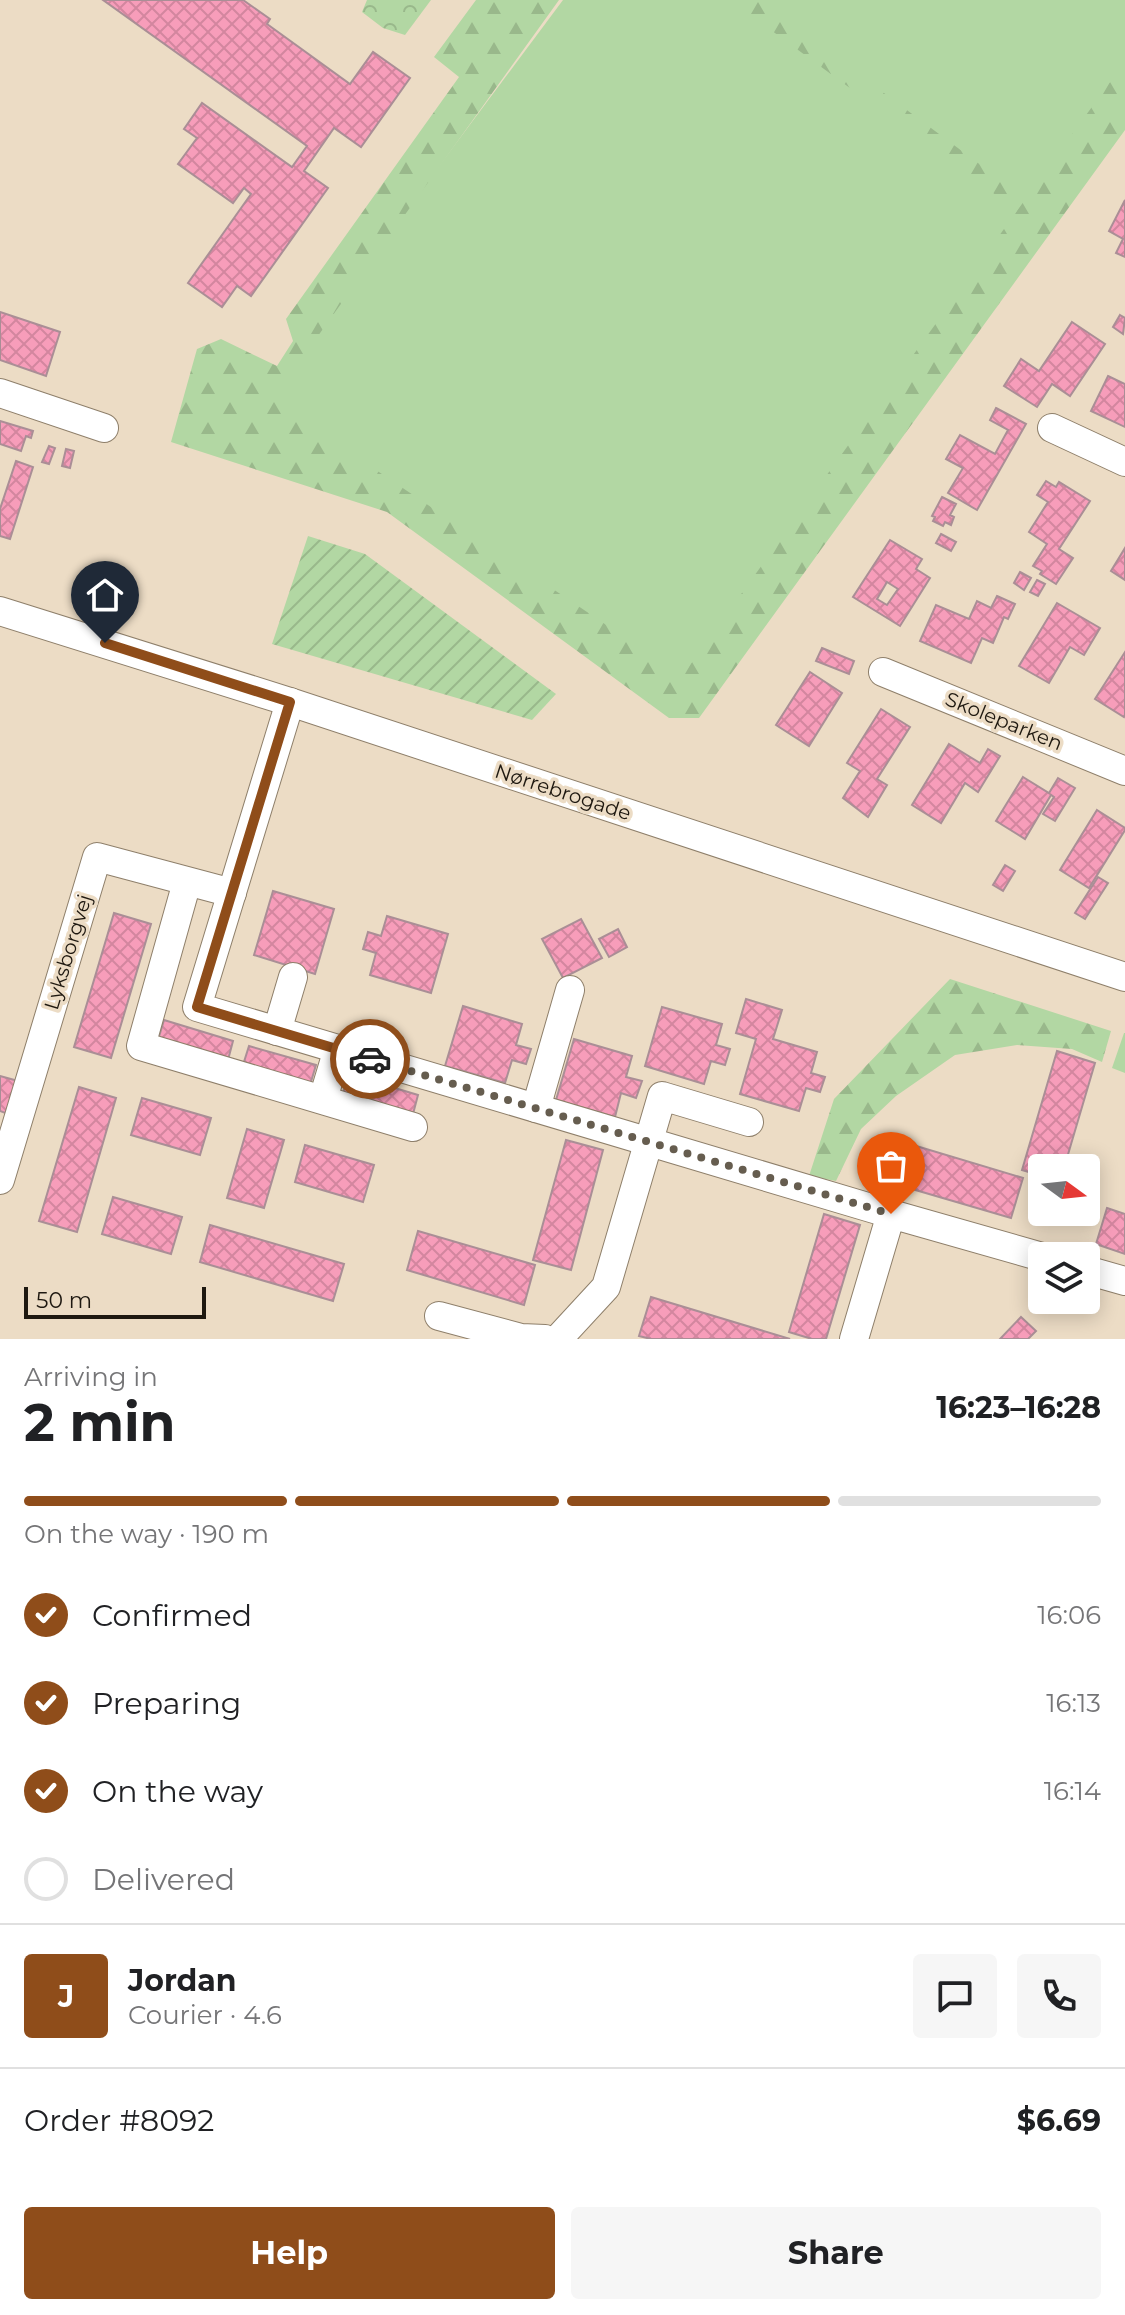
<!DOCTYPE html>
<html lang="en">
<head>
<meta charset="utf-8">
<style>
	:root { --surface:#fff; --page:#f6f6f6; --text:#202124; --muted:#757577; --line:#e0e0e0; --accent:#8f4d1a }
	body { margin:0; font-family:Montserrat,sans-serif; background:var(--page); color:var(--text); height:100vh; display:flex; flex-direction:column; font-size:30px; white-space:nowrap }
	* { box-sizing:border-box; margin:0 }
	p { font-size:26px; color:var(--muted) }
	.icon { flex:none; width:44px; height:44px; fill:none; stroke:currentColor; stroke-width:2; stroke-linecap:round; stroke-linejoin:round }
	.map { position:relative; height:1339px; overflow:hidden }
	.panel { display:flex; flex-direction:column; background:var(--surface); flex:1 }
	.panel>* { flex:none }
	.needle { width:52px; rotate:105deg }
	.fabs { position:absolute; left:1028px; top:1154px; display:grid; gap:16px }
	.fabs a { display:grid; place-items:center; width:72px; height:72px; border-radius:8px; background:var(--surface); box-shadow:0 4px 20px #0003; font-size:40px }
	.scale { position:absolute; left:24px; bottom:20px; width:182px; box-sizing:border-box; padding-left:8px; border:4px solid #1e1810; border-top:0; font-size:22px; line-height:28px; white-space:nowrap; color:#1e1810; -webkit-text-stroke:6px #ecdcc5; paint-order:stroke }
	.pin { position:absolute; display:grid; place-items:center; width:68px; height:68px; color:#fff; margin:-82px -34px; border-radius:50% 50% 50% 0; rotate:-45deg; box-shadow:0 0 8px #0007 }
	.pin .icon { rotate:45deg }
	.courier { position:absolute; display:grid; place-items:center; width:80px; height:80px; margin:-40px; border:6px solid #8f4d1a; border-radius:50%; background:#fff; color:#222; box-shadow:0 2px 10px #0007 }
	.headline em { font-style:normal; font-weight:700 }
	.headline div { display:flex; flex-direction:column-reverse }
	.headline { display:flex; align-items:center; justify-content:space-between; height:136px; padding:0 24px }
	h1 { font-size:52px; font-weight:700; line-height:60px }
	.bar { display:grid; grid-template-columns:repeat(4,1fr); gap:12px 8px; align-content:center; height:96px; padding:0 24px }
	.bar i { height:10px; border-radius:6px; background:var(--line) }
	.bar .selected { background:var(--accent) }
	.bar p { grid-column:span 4 }
	.line { display:flex; align-items:center; gap:20px; padding:0 24px; border-top:2px solid var(--line) }
	.line div { flex:1 }
	.round { display:grid; place-items:center; flex:none; width:84px; height:84px; border-radius:8px; background:var(--page) }
	ol { padding:0 24px; list-style:none }
	li { display:flex; align-items:center; gap:24px; height:88px }
	li p { margin-inline-start:auto }
	li .icon { padding:8px; border-radius:50%; background:var(--accent); color:#fff; stroke-width:4 }
	li:last-child { color:var(--muted) }
	li i { width:44px; height:44px; border:4px solid var(--line); border-radius:50% }
	.action { display:flex; gap:16px; margin-top:auto; padding:16px 24px }
	.action a { flex:1; height:92px; border-radius:8px; background:var(--accent); color:#fff; font-size:32px; font-weight:700; line-height:92px; text-align:center }
	.action a+a { background:var(--page); color:var(--text) }
	.map>svg:first-child { display:block }
	.grass { fill:#b2d7a3 }
	.forest { fill:url(#forest-firs) }
	.park { fill:url(#park-crowns) }
	.garden { fill:url(#garden-furrows) }
	.building { fill:url(#building-cross-hatch); stroke:#aa8e96; stroke-width:2; fill-rule:evenodd }
	.lines { fill:none; stroke-linecap:round; stroke-linejoin:round }
	.minor-casing { stroke:#8e7f6a; stroke-width:30 }
	.minor { stroke:#fff; stroke-width:28 }
	.done { stroke:#665d4f; stroke-width:8; stroke-dasharray:0 14.4 }
	.route { stroke:#8f4d1a; stroke-width:10 }
	.labels { text-anchor:middle; dominant-baseline:central; stroke-width:7; stroke-linejoin:round; paint-order:stroke }
	.street-label { font-size:20px; fill:#1e1810; stroke:#ecdcc5 }
</style>
</head>
<body>
<div class="map">
<svg width="1125" height="1339" viewBox="0 0 1125 1339">
	<defs>
		<pattern id="forest-firs" width="22" height="20" patternUnits="userSpaceOnUse" patternTransform="scale(2)"><rect width="22" height="20" fill="#b2d7a3"/><path d="M5 1l3.5 6h-7zM16 11l3.5 6h-7z" fill="#99b88b"/></pattern>
		<pattern id="park-crowns" width="20" height="18" patternUnits="userSpaceOnUse" patternTransform="scale(2)"><rect width="20" height="18" fill="#b2d7a3"/><path d="M2 6a3 3 0 1 1 6 0M12 15a3 3 0 1 1 6 0" fill="none" stroke="#99b88b"/></pattern>
		<pattern id="garden-furrows" width="10" height="10" patternUnits="userSpaceOnUse" patternTransform="scale(2)"><rect width="10" height="10" fill="#b2d7a3"/><path d="M-1 1l2-2M0 10L10 0M9 11l2-2" fill="none" stroke="#99b88b"/></pattern>
		<pattern id="building-cross-hatch" width="8" height="8" patternUnits="userSpaceOnUse" patternTransform="scale(2)"><rect width="8" height="8" fill="#f79dba"/><path d="M0 0l8 8M0 8l8-8" fill="none" stroke="#d3869f"/></pattern>
	</defs>
	<rect width="100%" height="100%" fill="#ecdcc5"/>
	<polygon class="grass" points="563,0 1125,0 1125,102 701,710 259,407"/>
	<g class="forest">
		<polygon points="476,0 559,0 272,400 682,676 1125,61 1125,130 699,718 669,718 387,512 171,442 197,349 221,339 277,366 293,341 286,319 459,77 434,57"/>
		<polygon points="730,0 759,0 1017,192 1008,204"/>
		<polygon points="950,979 1111,1031 1102,1062 1072,1049 1017,1045 955,1055 896,1096 861,1129 836,1181 809,1176 834,1099"/>
		<polygon points="1124,1033 1125,1033 1125,1073 1112,1068"/>
	</g>
	<polygon class="park" points="367,0 431,0 405,35 383,28 362,12"/>
	<polygon class="garden" points="308,536 365,554 556,694 532,720 272,644"/>
	<g class="building">
		<polygon points="103,0 243,0 270,19 267,24 350,84 373,52 410,78 361,147 334,128 304,171 328,188 251,296 237,286 222,307 188,283 251,194 244,188 233,203 178,164 197,138 184,129 202,103 292,167 307,146"/>
		<polygon points="1125,200 1125,257 1116,253 1123,239 1109,231"/>
		<polygon points="0,312 60,332 46,376 0,360"/>
		<polygon points="1120,315 1125,318 1123,334 1113,327"/>
		<polygon points="1072,322 1105,344 1070,396 1052,384 1037,407 1004,386 1021,359 1039,371"/>
		<polygon points="1108,376 1125,384 1125,427 1091,411"/>
		<polygon points="996,408 1026,424 977,510 948,493 963,468 946,459 960,435 995,454 1008,430 990,420"/>
		<polygon points="0,421 33,431 31,438 26,436 21,451 0,444"/>
		<polygon points="49,446 55,448 49,464 42,462"/>
		<polygon points="66,449 74,451 70,468 62,466"/>
		<polygon points="16,461 33,467 10,539 0,536 0,509"/>
		<polygon points="1046,481 1056,487 1059,482 1090,501 1059,549 1073,558 1056,584 1040,574 1042,571 1033,566 1047,544 1029,532 1048,502 1037,495"/>
		<polygon points="942,497 956,504 950,515 954,517 951,525 945,522 943,526 933,521 935,517 932,516"/>
		<polygon points="941,534 956,542 951,551 936,543"/>
		<path d="M890,540L922,559L916,569L930,578L900,626L853,597ZM887,582L898,589L887,605L877,599Z"/>
		<polygon points="1125,548 1125,580 1111,571"/>
		<polygon points="1020,572 1031,578 1024,590 1014,583"/>
		<polygon points="1037,580 1045,584 1038,596 1030,592"/>
		<polygon points="997,596 1015,604 1008,619 1004,617 993,643 982,638 971,663 920,641 936,605 969,619 977,601 991,608"/>
		<polygon points="1057,603 1100,628 1084,655 1070,647 1049,683 1019,666"/>
		<polygon points="822,648 854,661 849,674 816,661"/>
		<polygon points="1125,652 1125,715 1124,717 1095,699"/>
		<polygon points="810,672 842,693 809,746 776,725"/>
		<polygon points="881,709 910,727 877,779 887,785 868,817 843,798 860,771 847,763"/>
		<polygon points="949,744 980,763 988,749 1000,756 978,792 965,783 941,823 912,805"/>
		<polygon points="1023,777 1049,793 1058,778 1075,788 1055,821 1043,814 1054,797 1051,795 1025,839 996,821"/>
		<polygon points="1097,810 1125,828 1125,830 1089,888 1060,870"/>
		<polygon points="1005,865 1015,871 1003,891 993,885"/>
		<polygon points="1098,877 1108,883 1085,919 1075,913"/>
		<polygon points="273,891 334,909 315,974 254,955"/>
		<polygon points="114,913 151,924 111,1058 74,1047"/>
		<polygon points="387,916 448,934 431,993 370,975 376,953 363,949 368,932 381,936"/>
		<polygon points="581,919 602,958 563,978 542,939"/>
		<polygon points="618,929 627,947 609,957 599,939"/>
		<polygon points="746,999 782,1010 773,1039 817,1052 811,1073 825,1077 820,1092 806,1088 799,1111 740,1094 756,1039 736,1033"/>
		<polygon points="463,1006 522,1024 516,1045 531,1049 526,1064 512,1060 505,1083 445,1066"/>
		<polygon points="662,1007 722,1024 716,1045 730,1049 725,1065 711,1061 704,1084 645,1066"/>
		<polygon points="164,1020 233,1041 228,1060 158,1040"/>
		<polygon points="574,1039 632,1056 626,1077 642,1081 636,1098 621,1093 615,1117 556,1100"/>
		<polygon points="249,1046 316,1065 310,1085 243,1065"/>
		<polygon points="1057,1051 1095,1063 1064,1168 1042,1168 1042,1176 1022,1170"/>
		<polygon points="348,1074 418,1095 413,1114 343,1094"/>
		<polygon points="0,1076 18,1081 8,1114 0,1111"/>
		<polygon points="79,1087 116,1098 77,1232 39,1221"/>
		<polygon points="142,1098 211,1118 200,1155 131,1135"/>
		<polygon points="247,1129 284,1140 264,1208 227,1198"/>
		<polygon points="883,1136 1023,1178 1011,1218 871,1177"/>
		<polygon points="566,1140 603,1150 571,1270 533,1260"/>
		<polygon points="305,1145 374,1165 363,1202 295,1182"/>
		<polygon points="113,1197 182,1217 171,1254 102,1234"/>
		<polygon points="1107,1208 1125,1214 1125,1254 1096,1244"/>
		<polygon points="824,1214 860,1225 826,1339 812,1339 789,1332"/>
		<polygon points="210,1225 344,1264 333,1301 200,1262"/>
		<polygon points="418,1231 535,1265 524,1305 407,1270"/>
		<polygon points="651,1297 790,1339 651,1339 639,1336"/>
		<polygon points="1021,1317 1036,1331 1028,1339 1000,1339"/>
	</g>
	<g class="lines">
		<g class="minor-casing">
			<g id="minor">
				<polyline points="0,393 104,428"/>
				<polyline points="1052,428 1125,462"/>
				<polyline points="0,611 290,702 1125,977"/>
				<polyline points="883,672 1125,771"/>
				<polyline points="290,702 197,1007 891,1214"/>
				<polyline points="187,882 141,1046 413,1127"/>
				<polyline points="277,1031 293,977"/>
				<polyline points="323,1099 338,1049"/>
				<polyline points="536,1108 570,990"/>
				<polyline points="0,1180 97,857 232,893"/>
				<polyline points="1086,1270 1125,1281"/>
				<polyline points="439,1316 521,1338 545,1339"/>
				<polyline points="558,1339 606,1287 662,1096 749,1122"/>
				<polyline points="854,1339 891,1214 1042,1257"/>
			</g>
		</g>
		<use href="#minor" class="minor"/>
	</g>
	<g class="lines">
		<polyline class="done" points="370,1059 891,1214"/>
		<polyline class="route" points="105,643 290,702 197,1007 370,1059"/>
	</g>
	<g class="labels">
		<g class="street-label">
			<text transform="translate(1004 721) rotate(22)">Skoleparken</text>
			<text transform="translate(563 792) rotate(18)">Nørrebrogade</text>
			<text transform="translate(68 952) rotate(-73)">Lyksborgvej</text>
		</g>
	</g>
</svg>
<div class="fabs">
<a><svg class="needle" viewBox="-14 -14 28 28"><path d="M0-13l5 13h-10z" fill="#e53935"/><path d="M0 13l5-13h-10z" fill="#757577"/></svg></a>
<a><svg class="icon" aria-label="layers" viewBox="0 0 24 24"><path d="M12 4l9 5-9 5-9-5zM3 14l9 5 9-5"/></svg></a>
</div>
<div class="scale">50 m</div>
<div class="pin" style="left:891px;top:1214px;background:#ea580c"><svg class="icon" aria-label="bag" viewBox="0 0 24 24"><path d="M5 8h14l-1 12H6zM9 8a3 3 0 0 1 6 0"/></svg></div>
<div class="pin" style="left:105px;top:643px;background:#1f2937"><svg class="icon" aria-label="home" viewBox="0 0 24 24"><path d="M3 11l9-7 9 7M6 9v11h12V9"/></svg></div>
<div class="courier" style="left:370px;top:1059px"><svg class="icon" aria-label="car" viewBox="0 0 24 24"><path d="M5 17H2v-5l4-1 3-4h7l3 4 3 1v5h-3M9 17h6M6 11h13"/><circle cx="7" cy="17" r="2"/><circle cx="17" cy="17" r="2"/></svg></div>
</div>
<section class="panel">
<div class="headline"><div><h1>2 min</h1><p>Arriving in</p></div><em>16:23–16:28</em></div>
<div class="bar"><i class="selected"></i><i class="selected"></i><i class="selected"></i><i></i><p>On the way · 190 m</p></div>
<ol>
<li><svg class="icon" aria-label="check" viewBox="0 0 24 24"><path d="M5 12l5 5 9-10"/></svg>Confirmed<p>16:06</p></li>
<li><svg class="icon" aria-label="check" viewBox="0 0 24 24"><path d="M5 12l5 5 9-10"/></svg>Preparing<p>16:13</p></li>
<li><svg class="icon" aria-label="check" viewBox="0 0 24 24"><path d="M5 12l5 5 9-10"/></svg>On the way<p>16:14</p></li>
<li><i></i>Delivered</li>
</ol>
<div class="line" style="height:144px"><b class="round" style="background:var(--accent);color:#fff">J</b><div><b>Jordan</b><p>Courier · 4.6</p></div><a class="round"><svg class="icon" aria-label="chat" viewBox="0 0 24 24"><path d="M4 5h16v11H9l-5 4z"/></svg></a><a class="round"><svg class="icon" aria-label="phone" viewBox="0 0 24 24"><path d="M5 4h4l2 5-3 2q2 4 5 5l2-3 5 2v4C11 20 4 13 5 4z"/></svg></a></div>
<div class="line" style="height:104px"><div>Order #8092</div><b>$6.69</b></div>
<div class="action"><a>Help</a><a>Share</a></div>
</section>
</body>
</html>
